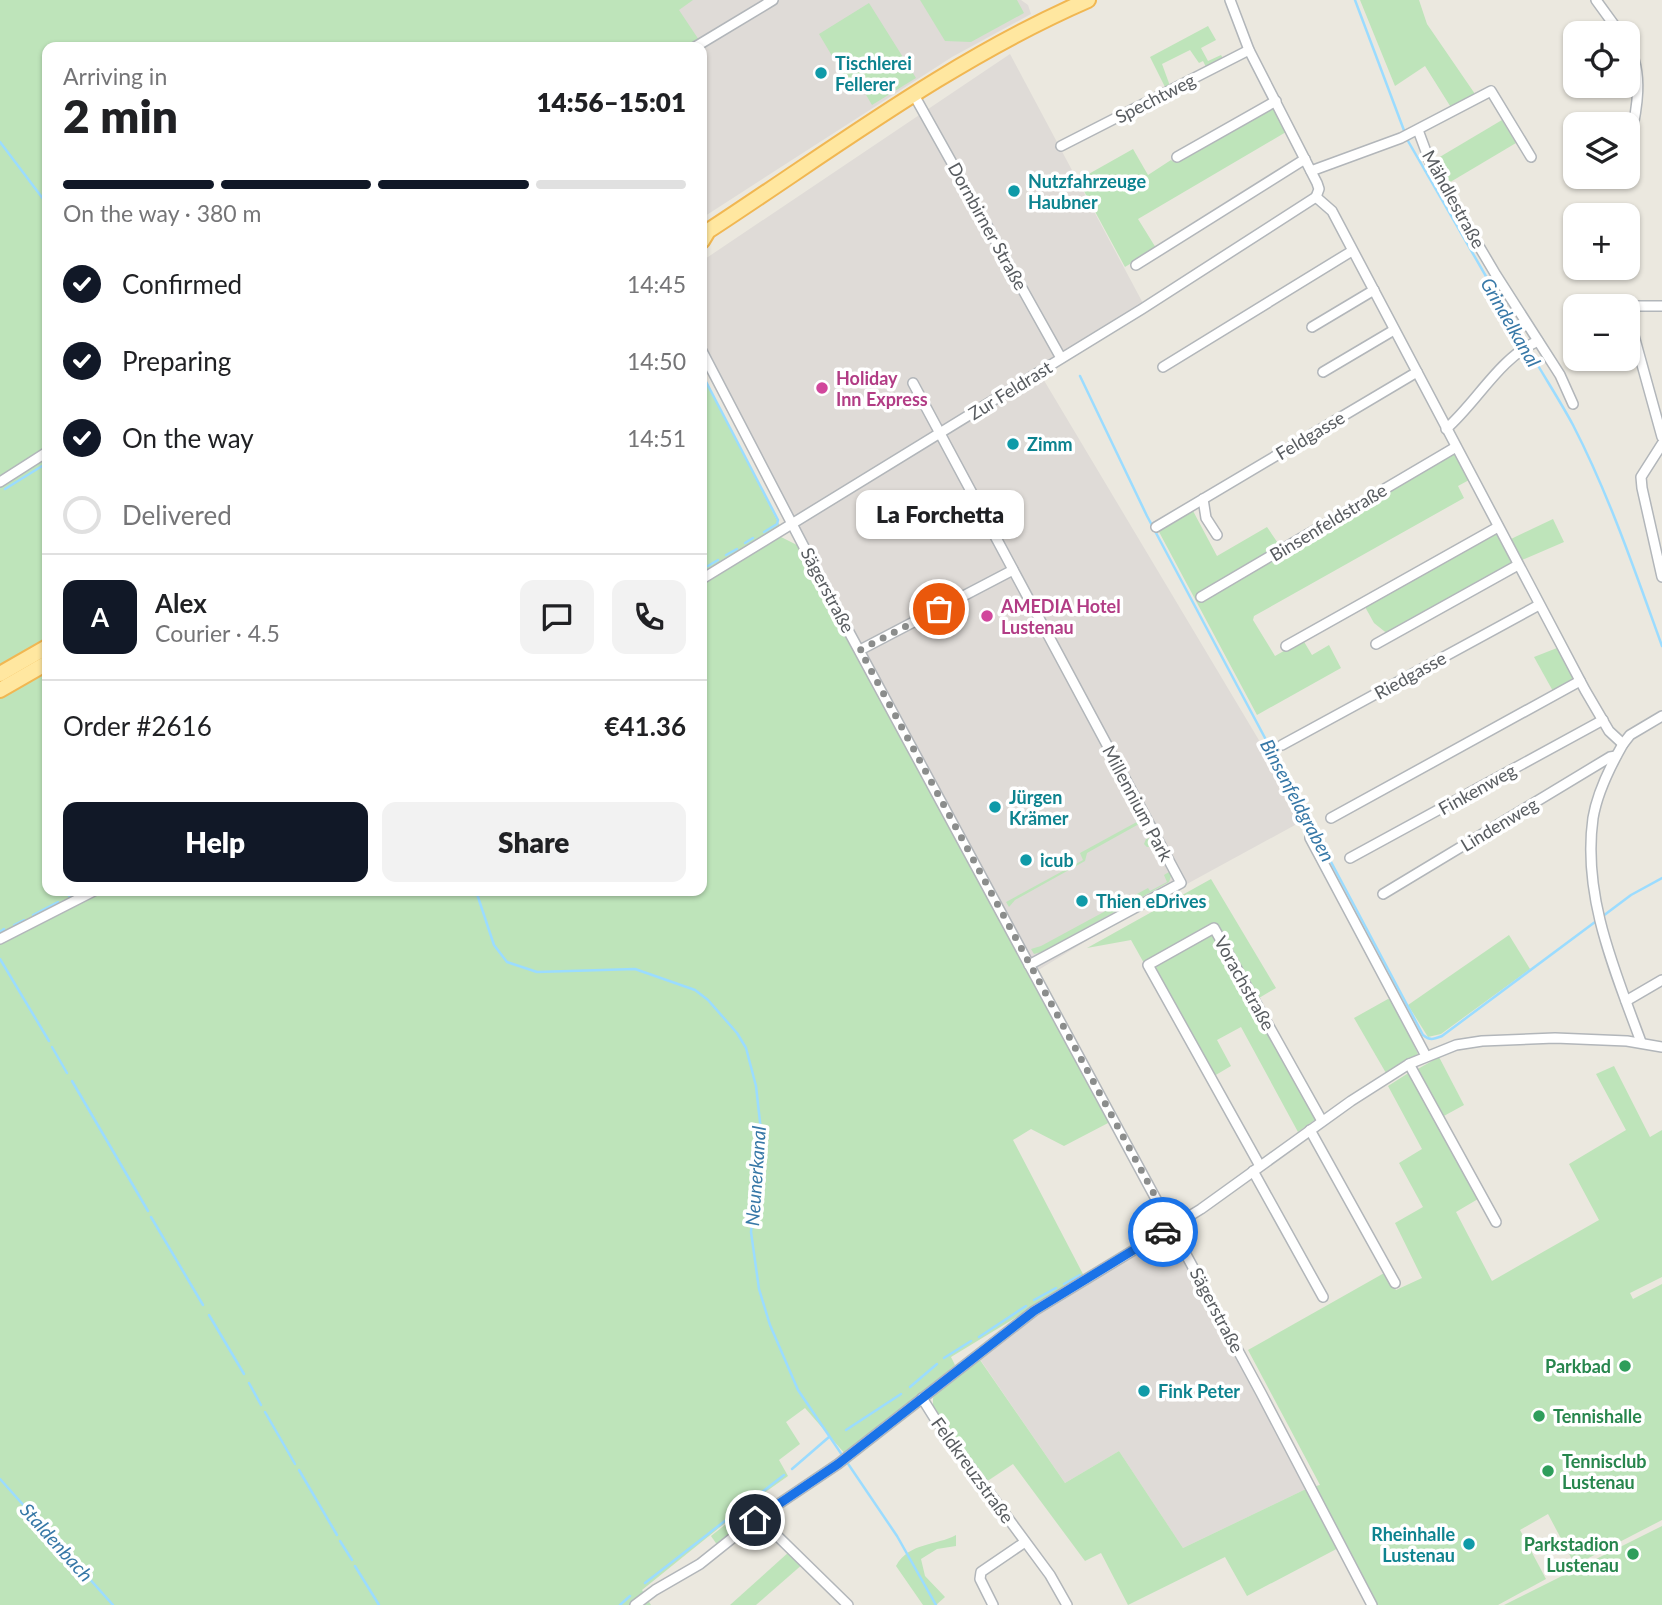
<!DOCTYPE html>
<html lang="en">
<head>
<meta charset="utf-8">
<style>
	:root { --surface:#fff; --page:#f2f2f2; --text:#202124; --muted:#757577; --line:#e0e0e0; --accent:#111827 }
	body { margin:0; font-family:Lato,sans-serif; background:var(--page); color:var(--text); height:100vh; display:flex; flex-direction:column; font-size:26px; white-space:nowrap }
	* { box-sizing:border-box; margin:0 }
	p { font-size:23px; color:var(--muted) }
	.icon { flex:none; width:38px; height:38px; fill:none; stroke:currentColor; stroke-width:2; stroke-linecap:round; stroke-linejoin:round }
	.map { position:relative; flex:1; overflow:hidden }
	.side { position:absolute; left:42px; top:42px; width:665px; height:854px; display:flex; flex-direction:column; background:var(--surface); border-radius:14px; box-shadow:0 2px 5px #0004 }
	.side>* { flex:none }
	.controls { position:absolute; left:1563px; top:21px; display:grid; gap:14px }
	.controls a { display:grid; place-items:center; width:77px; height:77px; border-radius:14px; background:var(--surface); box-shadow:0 2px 5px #0004; font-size:35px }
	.pin { position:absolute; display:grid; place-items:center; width:60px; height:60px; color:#fff; margin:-30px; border:4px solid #fff; border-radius:50%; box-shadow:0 2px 7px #0007 }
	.courier { position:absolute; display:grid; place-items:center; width:70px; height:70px; margin:-35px; border:5px solid #1a73e8; border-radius:50%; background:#fff; color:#222; box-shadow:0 2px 9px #0007 }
	.bubble { position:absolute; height:49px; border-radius:14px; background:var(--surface); box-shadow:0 2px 5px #0004; font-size:23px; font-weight:800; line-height:49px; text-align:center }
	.overview em { font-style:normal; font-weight:800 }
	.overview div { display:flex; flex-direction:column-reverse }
	.overview { display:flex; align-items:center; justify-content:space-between; height:119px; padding:0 21px }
	h1 { font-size:46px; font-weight:800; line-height:52px }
	.bar { display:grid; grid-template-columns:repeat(4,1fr); gap:10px 7px; align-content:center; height:84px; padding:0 21px }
	.bar i { height:9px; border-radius:5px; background:var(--line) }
	.bar .current { background:var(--accent) }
	.bar p { grid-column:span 4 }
	.line { display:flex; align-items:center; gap:18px; padding:0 21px; border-top:2px solid var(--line) }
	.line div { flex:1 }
	.round { display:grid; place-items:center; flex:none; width:74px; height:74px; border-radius:14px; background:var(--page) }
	ol { padding:0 21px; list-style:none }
	li { display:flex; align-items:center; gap:21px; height:77px }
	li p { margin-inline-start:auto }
	li .icon { padding:7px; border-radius:50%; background:var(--accent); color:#fff; stroke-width:4 }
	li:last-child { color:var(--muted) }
	li i { width:38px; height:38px; border:4px solid var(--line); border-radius:50% }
	.action { display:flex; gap:14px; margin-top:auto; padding:14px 21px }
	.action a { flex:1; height:80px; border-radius:14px; background:var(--accent); color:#fff; font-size:28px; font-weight:800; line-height:80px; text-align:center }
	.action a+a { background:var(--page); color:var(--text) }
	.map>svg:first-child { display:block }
	.industrial { fill:#dfdbd7 }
	.green { fill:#bee4ba }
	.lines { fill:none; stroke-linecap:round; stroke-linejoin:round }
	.stream { stroke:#9bdcff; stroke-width:2.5 }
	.minor-casing { stroke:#b2b6ba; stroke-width:12 }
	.primary-casing { stroke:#f1b752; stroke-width:18 }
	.minor { stroke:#fff; stroke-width:9 }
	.primary { stroke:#ffe7a0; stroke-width:14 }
	.done { stroke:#8b8d8c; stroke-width:7; stroke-dasharray:0 12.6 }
	.route { stroke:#1a73e8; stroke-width:9 }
	.culture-dot { fill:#0f9aa8; stroke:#fff; stroke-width:2.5 }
	.hotel-dot { fill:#d1479c; stroke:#fff; stroke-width:2.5 }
	.leisure-dot { fill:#2e9e5b; stroke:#fff; stroke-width:2.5 }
	.labels { text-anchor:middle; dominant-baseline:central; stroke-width:7; stroke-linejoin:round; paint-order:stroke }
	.culture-label { font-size:18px; font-weight:bold; fill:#0d838f; stroke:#fff; text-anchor:start }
	.street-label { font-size:18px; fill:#585c60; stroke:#fff }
	.hotel-label { font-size:18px; font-weight:bold; fill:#b23c85; stroke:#fff; text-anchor:start }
	.leisure-label { font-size:18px; font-weight:bold; fill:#27864d; stroke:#fff; text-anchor:end }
	.water-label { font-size:19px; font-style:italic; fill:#3778a7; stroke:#fff }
</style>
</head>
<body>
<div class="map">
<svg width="1662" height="1605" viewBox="0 0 1662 1605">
	<rect width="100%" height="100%" fill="#ebe8df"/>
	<g class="industrial">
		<polygon points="503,0 1021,0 1028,5 1031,14 952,57 702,218 702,47 511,47"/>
		<polygon points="1010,54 1145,307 1039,372 1306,819 1121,920 1040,969 1030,970 702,353 702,261"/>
		<polygon points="1172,1228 1310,1487 1183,1548 1119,1451 1065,1483 977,1355 1034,1311"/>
	</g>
	<g class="green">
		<polygon points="0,0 693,0 679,10 699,40 689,47 47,47 47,891 702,891 702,585 781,537 797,545 1110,1122 1064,1146 1031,1129 1013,1140 1084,1276 951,1357 955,1365 846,1455 805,1408 786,1422 800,1444 779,1460 788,1476 750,1503 642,1590 651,1605 0,1605"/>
		<polygon points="920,0 1017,0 1024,13 971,42 945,41"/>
		<polygon points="1360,0 1419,0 1427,24 1475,94 1452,109 1425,66 1395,86"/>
		<polygon points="869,3 916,78 872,105 862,88 854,93 819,34"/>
		<polygon points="1208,26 1216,40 1201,48 1208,61 1221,55 1224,60 1207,69 1203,61 1199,63 1190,50 1162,64 1170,86 1166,89 1150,57"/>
		<polygon points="1269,108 1274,108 1286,132 1138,219 1156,248 1125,267 1078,180 1133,149 1148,175 1171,160 1174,162"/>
		<polygon points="1502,120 1516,143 1447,184 1433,161"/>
		<polygon points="702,374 780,526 702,575"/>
		<polygon points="1452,454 1455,454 1469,480 1458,486 1464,498 1254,616 1253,620 1275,656 1303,640 1312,655 1329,645 1341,668 1257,715 1158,530 1192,509 1217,556 1267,527 1284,552"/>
		<polygon points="1553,519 1564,542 1522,560 1511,539"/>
		<polygon points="1492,533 1497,533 1512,562 1509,567 1389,635 1374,623 1364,605"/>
		<polygon points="1557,648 1575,679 1554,693 1534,657"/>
		<polygon points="1144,818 1148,828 1146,830 1142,829 1139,824 1087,853 1085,861 1015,900 1009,907 1006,902 1083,860 1080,853"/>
		<polygon points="1153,837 1172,873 1169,882 1042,952 1034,954 1031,949 1041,946 1148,888 1150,891 1167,882 1164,875 1169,872 1155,846 1147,847 1144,844 1146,839"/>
		<polygon points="1211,879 1276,988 1254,1001 1316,1119 1298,1132 1241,1027 1217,1040 1231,1066 1209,1079 1131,940 1087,948"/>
		<polygon points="1509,935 1530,969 1441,1034 1428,1037 1408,1005"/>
		<polygon points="1388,999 1392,1000 1418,1054 1386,1073 1354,1018"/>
		<polygon points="1439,1057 1464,1105 1442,1117 1416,1070"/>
		<polygon points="1614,1066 1650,1137 1662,1130 1662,1277 1630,1293 1633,1299 1662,1284 1662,1520 1575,1565 1548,1514 1520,1530 1546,1579 1498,1605 1375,1605 1344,1545 1247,1596 1225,1557 1128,1605 1101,1553 1085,1561 1013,1464 986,1482 933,1406 933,1398 935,1395 980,1360 1065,1483 1119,1451 1183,1548 1308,1488 1320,1485 1248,1350 1386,1272 1396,1290 1422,1278 1395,1223 1423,1207 1399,1163 1422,1149 1388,1086 1410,1072 1478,1199 1456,1212 1492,1281 1599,1220 1569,1164 1626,1130 1596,1074"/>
		<polygon points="741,1512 748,1521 718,1546 711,1536"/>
		<polygon points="1662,1526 1662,1605 1504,1605"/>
		<path d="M956,1535V1546L937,1549L921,1559L925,1576L945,1597L936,1605H923L896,1566C909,1542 936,1546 956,1535Z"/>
		<polygon points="790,1551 804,1563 756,1605 730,1605"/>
	</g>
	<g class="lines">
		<g class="stream">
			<polyline points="1355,0 1408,141 1525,344"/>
			<polyline points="0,142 47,204"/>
			<path d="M1529,350C1543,375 1559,399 1573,425C1609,495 1635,571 1662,646"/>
			<polyline points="702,374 778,520 777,524 764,532"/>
			<path d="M1080,376L1147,516L1423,1035C1430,1041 1434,1039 1442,1036L1595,922"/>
			<polyline points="5,489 47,463"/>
			<polyline points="745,543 753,538"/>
			<polyline points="726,555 737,549"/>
			<polyline points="708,566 718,560"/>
			<polyline points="476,891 494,945 507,962 537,972 635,969 695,990 708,1000 737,1033 746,1048 756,1086 761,1131 751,1232 759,1289 770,1325 798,1390 897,1536 936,1605"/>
			<polyline points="69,896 79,891"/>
			<polyline points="33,915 58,902"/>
			<polyline points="1603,916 1631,895 1662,878"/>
			<polyline points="14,925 24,920"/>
			<polyline points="0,932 4,929"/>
			<polyline points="0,959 49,1041"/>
			<polyline points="52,1047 67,1073"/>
			<polyline points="72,1081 148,1211"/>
			<polyline points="151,1217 203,1305"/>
			<polyline points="1064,1284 1080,1275"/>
			<polyline points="1034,1300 1056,1288"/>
			<polyline points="209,1315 244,1374"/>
			<polyline points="979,1337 1026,1306"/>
			<polyline points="944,1358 971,1341"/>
			<polyline points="249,1383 261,1405"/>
			<polyline points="910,1387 937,1364"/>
			<polyline points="265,1412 295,1464"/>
			<polyline points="846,1430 901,1394"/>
			<polyline points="792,1469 829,1437"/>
			<polyline points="299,1470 337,1535"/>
			<polyline points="0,1479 113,1605"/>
			<polyline points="340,1541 352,1560"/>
			<polyline points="355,1566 379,1605"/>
			<polyline points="645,1583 784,1475"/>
			<polyline points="620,1605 630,1596"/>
		</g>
		<g class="minor-casing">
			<g id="minor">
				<polyline points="1230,0 1249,50 1317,183 1319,189 1316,197"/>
				<polyline points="1596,0 1620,33"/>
				<path d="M1628,45C1644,73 1637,110 1630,140"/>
				<polyline points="695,47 773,0"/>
				<polyline points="914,95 1061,358"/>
				<polyline points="1418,130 1431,165 1496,275 1560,375 1573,404"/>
				<polyline points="1061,146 1249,50"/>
				<polyline points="1177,157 1276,101"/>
				<polyline points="1311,171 1401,138 1491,91 1531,157"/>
				<polyline points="1316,197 1332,211 1585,690 1609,731 1623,744"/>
				<polyline points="1136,265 1305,159"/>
				<polyline points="1625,306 1662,306"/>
				<polyline points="1628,314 1662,437"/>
				<polyline points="1312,327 1374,290"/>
				<polyline points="702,351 829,595 1261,1393 1372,1605"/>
				<polyline points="1163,367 1352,251"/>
				<polyline points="1323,372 1394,330"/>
				<polyline points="913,383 1181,883 1029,965"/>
				<path d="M1446,429C1478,401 1499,358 1538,341"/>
				<polyline points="1662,444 1641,477 1642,488 1662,577"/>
				<polyline points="0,482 47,452"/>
				<polyline points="1203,499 1206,518 1217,535"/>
				<polyline points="1156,527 1417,372"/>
				<polyline points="702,579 1142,309 1316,197"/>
				<polyline points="1201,597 1456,447"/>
				<polyline points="1376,644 1518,565"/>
				<polyline points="1286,646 1498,527"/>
				<polyline points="860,650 1013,570"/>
				<polyline points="1282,745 1539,605"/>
				<polyline points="1331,818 1580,681"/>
				<polyline points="1310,838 1426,1056"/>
				<polyline points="1350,858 1603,720"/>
				<polyline points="1383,894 1610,757 1616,756"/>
				<polyline points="0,939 94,891"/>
				<polyline points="1626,1001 1662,980"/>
				<path d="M1641,1042C1615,971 1582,896 1593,818C1597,794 1611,765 1623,744L1630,735L1662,716"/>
				<polyline points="1409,1064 1496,1222"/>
				<polyline points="1310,1130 1395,1283"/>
				<polyline points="1260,1166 1148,965 1214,928 1322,1121"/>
				<polyline points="1253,1171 1323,1297"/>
				<polyline points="922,1398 937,1422 1050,1575 1067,1605"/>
				<polyline points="759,1518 848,1605"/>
				<polyline points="635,1605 655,1590 700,1564 755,1520 838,1464 1034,1311 1201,1209 1351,1101 1409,1064 1456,1045 1482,1041 1555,1038 1627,1041 1662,1047"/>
				<polyline points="993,1605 980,1579 981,1572 1025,1542"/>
			</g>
		</g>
		<g class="primary-casing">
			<g id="primary">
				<path d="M702,241L708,231C832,150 952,59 1088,0"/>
				<polyline points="0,674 47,647"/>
				<polyline points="0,690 47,663"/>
			</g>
		</g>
		<use href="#minor" class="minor"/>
		<use href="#primary" class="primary"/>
	</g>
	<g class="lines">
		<polyline class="done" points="939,609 860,650 1172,1227 1163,1232"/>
		<polyline class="route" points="755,1520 838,1464 1034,1311 1163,1232"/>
	</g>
	<g class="culture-dot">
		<circle cx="821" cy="73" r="7"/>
		<circle cx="1014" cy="191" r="7"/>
		<circle cx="1013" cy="444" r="7"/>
		<circle cx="995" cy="807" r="7"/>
		<circle cx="1026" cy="860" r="7"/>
		<circle cx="1082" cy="901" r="7"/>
		<circle cx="1144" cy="1391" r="7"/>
		<circle cx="1469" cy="1544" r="7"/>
	</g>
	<g class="hotel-dot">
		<circle cx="822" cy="388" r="7"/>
		<circle cx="987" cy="616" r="7"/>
	</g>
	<g class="leisure-dot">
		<circle cx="1625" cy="1366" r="7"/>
		<circle cx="1539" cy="1416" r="7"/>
		<circle cx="1548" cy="1471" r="7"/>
		<circle cx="1633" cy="1554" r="7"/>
	</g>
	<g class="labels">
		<g class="culture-label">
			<text x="835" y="63">Tischlerei<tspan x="835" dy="21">Fellerer</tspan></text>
			<text x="1028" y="181">Nutzfahrzeuge<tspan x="1028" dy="21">Haubner</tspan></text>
			<text x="1027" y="444">Zimm</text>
			<text x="1009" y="797">Jürgen<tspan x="1009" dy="21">Krämer</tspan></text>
			<text x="1040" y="860">icub</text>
			<text x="1096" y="901">Thien eDrives</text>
			<text x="1158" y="1391">Fink Peter</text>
			<text x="1455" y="1534" text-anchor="end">Rheinhalle<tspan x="1455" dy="21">Lustenau</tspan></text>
		</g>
		<g class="street-label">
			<text transform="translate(1155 98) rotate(-27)">Spechtweg</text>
			<text transform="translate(1454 199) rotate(61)">Mähdlestraße</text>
			<text transform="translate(988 226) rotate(61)">Dornbirner Straße</text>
			<text transform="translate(1010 390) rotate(-32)">Zur Feldrast</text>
			<text transform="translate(1310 435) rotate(-31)">Feldgasse</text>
			<text transform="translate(1328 522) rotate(-31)">Binsenfeldstraße</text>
			<text transform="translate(828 590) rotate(62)">Sägerstraße</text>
			<text transform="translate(1410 675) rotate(-29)">Riedgasse</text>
			<text transform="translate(1477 789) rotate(-29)">Finkenweg</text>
			<text transform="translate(1138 803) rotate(62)">Millennium Park</text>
			<text transform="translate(1499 824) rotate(-31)">Lindenweg</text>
			<text transform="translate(1245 983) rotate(61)">Vorachstraße</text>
			<text transform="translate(1217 1310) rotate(62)">Sägerstraße</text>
			<text transform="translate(973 1470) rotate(54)">Feldkreuzstraße</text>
		</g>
		<g class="hotel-label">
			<text x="836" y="378">Holiday<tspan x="836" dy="21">Inn Express</tspan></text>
			<text x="1001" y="606">AMEDIA Hotel<tspan x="1001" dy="21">Lustenau</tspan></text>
		</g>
		<g class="leisure-label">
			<text x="1611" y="1366">Parkbad</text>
			<text x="1553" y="1416" text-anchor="start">Tennishalle</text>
			<text x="1562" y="1461" text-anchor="start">Tennisclub<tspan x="1562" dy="21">Lustenau</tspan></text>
			<text x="1619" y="1544">Parkstadion<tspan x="1619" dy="21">Lustenau</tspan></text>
		</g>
		<g class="water-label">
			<text transform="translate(1511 322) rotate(60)">Grindelkanal</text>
			<text transform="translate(1298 800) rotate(62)">Binsenfeldgraben</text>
			<text transform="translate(755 1176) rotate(-86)">Neunerkanal</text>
			<text transform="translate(57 1542) rotate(48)">Staldenbach</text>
		</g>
	</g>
</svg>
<div class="controls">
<a><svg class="icon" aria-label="locate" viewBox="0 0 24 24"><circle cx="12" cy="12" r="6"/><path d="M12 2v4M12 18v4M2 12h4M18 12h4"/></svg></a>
<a><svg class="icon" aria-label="layers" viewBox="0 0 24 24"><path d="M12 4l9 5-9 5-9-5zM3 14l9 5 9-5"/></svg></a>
<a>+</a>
<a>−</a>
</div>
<div class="pin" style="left:939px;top:609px;background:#ea580c"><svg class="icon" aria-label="bag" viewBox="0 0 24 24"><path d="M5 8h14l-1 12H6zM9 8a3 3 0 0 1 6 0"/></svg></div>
<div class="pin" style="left:755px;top:1520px;background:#1f2937"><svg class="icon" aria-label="home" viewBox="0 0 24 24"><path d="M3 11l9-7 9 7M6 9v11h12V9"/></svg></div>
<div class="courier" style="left:1163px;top:1232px"><svg class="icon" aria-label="car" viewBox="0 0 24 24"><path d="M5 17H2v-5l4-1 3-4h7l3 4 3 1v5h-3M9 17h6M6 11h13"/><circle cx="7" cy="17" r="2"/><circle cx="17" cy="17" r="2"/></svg></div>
<div class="bubble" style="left:856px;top:490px;width:168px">La Forchetta</div>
<section class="side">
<div class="overview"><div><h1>2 min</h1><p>Arriving in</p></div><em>14:56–15:01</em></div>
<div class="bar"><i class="current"></i><i class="current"></i><i class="current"></i><i></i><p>On the way · 380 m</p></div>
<ol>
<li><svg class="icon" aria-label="check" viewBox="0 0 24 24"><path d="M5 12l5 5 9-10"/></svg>Confirmed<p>14:45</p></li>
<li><svg class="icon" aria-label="check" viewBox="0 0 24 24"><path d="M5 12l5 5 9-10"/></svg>Preparing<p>14:50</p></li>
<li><svg class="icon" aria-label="check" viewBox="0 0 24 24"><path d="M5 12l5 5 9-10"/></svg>On the way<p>14:51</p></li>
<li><i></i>Delivered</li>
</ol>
<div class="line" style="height:126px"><b class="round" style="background:var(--accent);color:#fff">A</b><div><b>Alex</b><p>Courier · 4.5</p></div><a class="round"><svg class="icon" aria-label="chat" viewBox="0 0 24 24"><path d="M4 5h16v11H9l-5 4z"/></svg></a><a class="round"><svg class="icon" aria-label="phone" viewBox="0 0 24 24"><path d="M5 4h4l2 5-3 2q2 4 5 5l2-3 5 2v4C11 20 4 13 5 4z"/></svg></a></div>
<div class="line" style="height:91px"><div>Order #2616</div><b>€41.36</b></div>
<div class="action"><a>Help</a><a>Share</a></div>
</section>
</div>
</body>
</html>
